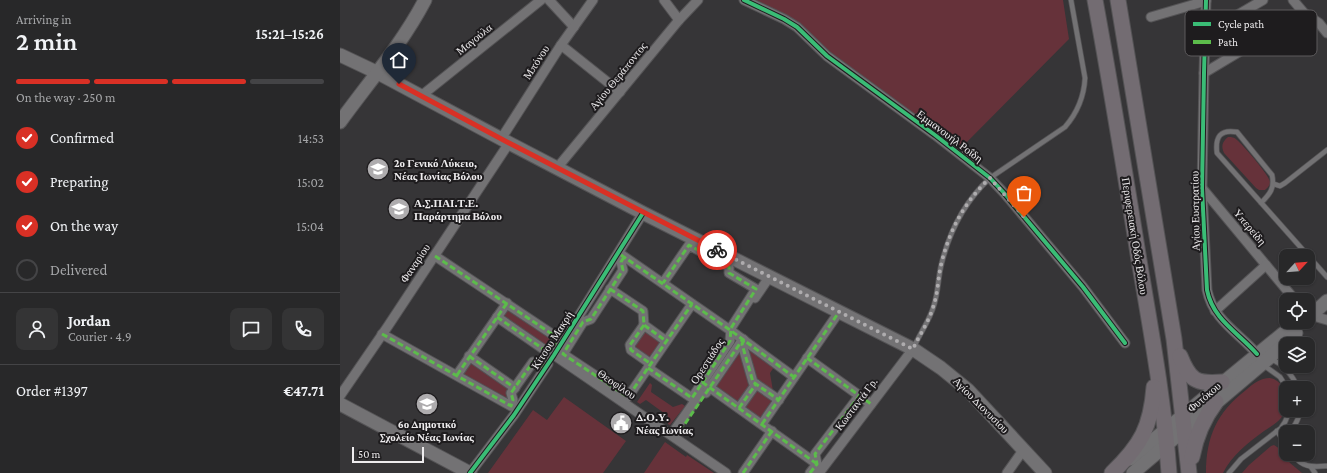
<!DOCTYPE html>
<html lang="en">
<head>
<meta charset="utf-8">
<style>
	:root { --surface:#282829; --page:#343435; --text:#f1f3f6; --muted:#a5a6a8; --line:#444446; --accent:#d93025 }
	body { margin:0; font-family:"Crimson Pro",serif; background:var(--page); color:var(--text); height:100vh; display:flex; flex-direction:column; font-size:15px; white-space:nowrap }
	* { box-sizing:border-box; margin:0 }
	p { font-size:13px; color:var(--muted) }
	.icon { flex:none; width:22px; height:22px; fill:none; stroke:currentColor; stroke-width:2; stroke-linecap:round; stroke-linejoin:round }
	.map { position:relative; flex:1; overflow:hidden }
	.drawer { display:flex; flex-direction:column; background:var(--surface); width:340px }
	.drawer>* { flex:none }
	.needle { width:26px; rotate:64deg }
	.controls { position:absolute; left:939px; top:249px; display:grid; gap:8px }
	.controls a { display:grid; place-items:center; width:36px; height:36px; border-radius:8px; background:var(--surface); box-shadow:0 1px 3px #0004,0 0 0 1px var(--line); font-size:20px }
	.scale { position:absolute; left:12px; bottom:10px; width:72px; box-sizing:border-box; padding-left:4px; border:2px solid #eeecee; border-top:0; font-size:11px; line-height:14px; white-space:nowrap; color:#eeecee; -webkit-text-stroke:3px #1e1c1e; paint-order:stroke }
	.pin { position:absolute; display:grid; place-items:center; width:34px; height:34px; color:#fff; margin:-41px -17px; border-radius:50% 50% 50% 0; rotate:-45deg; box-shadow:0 0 4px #0007 }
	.pin .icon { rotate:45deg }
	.courier { position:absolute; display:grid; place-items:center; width:40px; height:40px; margin:-20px; border:3px solid #d93025; border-radius:50%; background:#fff; color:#222; box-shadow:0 1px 5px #0007 }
	.summary em { font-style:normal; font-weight:600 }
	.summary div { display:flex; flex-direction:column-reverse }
	.summary { display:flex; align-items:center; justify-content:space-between; height:68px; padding:0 16px }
	h1 { font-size:26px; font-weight:600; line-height:30px }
	.bar { display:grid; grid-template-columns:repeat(4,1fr); gap:6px 4px; align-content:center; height:48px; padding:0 16px }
	.bar i { height:5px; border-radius:3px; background:var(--line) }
	.bar .active { background:var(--accent) }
	.bar p { grid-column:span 4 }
	.line { display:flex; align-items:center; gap:10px; padding:0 16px; border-top:1px solid var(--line) }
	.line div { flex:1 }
	.round { display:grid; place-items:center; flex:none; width:42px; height:42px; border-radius:8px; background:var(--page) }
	ol { padding:0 16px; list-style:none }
	li { display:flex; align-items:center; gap:12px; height:44px }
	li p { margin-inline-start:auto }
	li .icon { padding:4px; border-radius:50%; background:var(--accent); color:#fff; stroke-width:4 }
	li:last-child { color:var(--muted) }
	li i { width:22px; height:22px; border:2px solid var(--line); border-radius:50% }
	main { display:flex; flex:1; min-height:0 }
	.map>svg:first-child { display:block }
	.green { fill:#66323a }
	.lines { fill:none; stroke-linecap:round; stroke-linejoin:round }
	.lane-casing { stroke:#545355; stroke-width:6 }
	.street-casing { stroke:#545355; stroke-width:11 }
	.secondary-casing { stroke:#545355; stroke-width:15 }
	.primary-casing { stroke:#545355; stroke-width:17 }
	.lane { stroke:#737274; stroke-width:4.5 }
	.street { stroke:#737274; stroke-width:9 }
	.secondary { stroke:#737274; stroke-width:13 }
	.primary { stroke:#736c72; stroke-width:15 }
	.quiet { stroke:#5cbc4b; stroke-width:3; stroke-dasharray:6 3; stroke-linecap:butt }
	.cycleway-casing { stroke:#1e1c1e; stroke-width:6 }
	.cycleway { stroke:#3abd76; stroke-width:4 }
	.done { stroke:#aeacae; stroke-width:4; stroke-dasharray:0 7.2 }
	.route { stroke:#d93025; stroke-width:5 }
	.labels { text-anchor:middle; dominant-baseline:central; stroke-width:4; stroke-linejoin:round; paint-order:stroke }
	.street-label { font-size:11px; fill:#eeecee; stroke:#1e1c1e }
	.poi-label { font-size:11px; font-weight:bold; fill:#eeecee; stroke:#1e1c1e; text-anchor:start }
	.key { fill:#1e1c1e; stroke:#5c5a5c; stroke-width:1 }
	.key-label { font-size:11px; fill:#eeecee }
</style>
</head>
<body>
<main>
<section class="drawer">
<div class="summary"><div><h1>2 min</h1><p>Arriving in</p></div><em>15:21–15:26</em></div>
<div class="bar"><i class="active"></i><i class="active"></i><i class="active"></i><i></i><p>On the way · 250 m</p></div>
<ol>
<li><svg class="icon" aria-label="check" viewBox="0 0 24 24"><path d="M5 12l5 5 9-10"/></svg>Confirmed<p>14:53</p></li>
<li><svg class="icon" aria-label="check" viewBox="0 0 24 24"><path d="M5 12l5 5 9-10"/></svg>Preparing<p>15:02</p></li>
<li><svg class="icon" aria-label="check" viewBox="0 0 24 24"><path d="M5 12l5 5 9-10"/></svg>On the way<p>15:04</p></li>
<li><i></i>Delivered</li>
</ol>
<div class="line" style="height:72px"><a class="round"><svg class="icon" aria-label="person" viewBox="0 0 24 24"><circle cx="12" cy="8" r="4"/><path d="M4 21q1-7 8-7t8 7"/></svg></a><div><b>Jordan</b><p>Courier · 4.9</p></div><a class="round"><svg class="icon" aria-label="chat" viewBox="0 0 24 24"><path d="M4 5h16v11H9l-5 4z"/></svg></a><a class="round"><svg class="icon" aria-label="phone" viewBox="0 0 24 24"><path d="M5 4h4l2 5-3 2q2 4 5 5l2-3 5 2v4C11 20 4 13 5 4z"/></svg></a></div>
<div class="line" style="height:52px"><div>Order #1397</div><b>€47.71</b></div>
</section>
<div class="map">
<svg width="987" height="473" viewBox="0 0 987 473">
	<rect width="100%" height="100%" fill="#363537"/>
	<g class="green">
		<polygon points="408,0 723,0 729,39 619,150 476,44"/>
		<path d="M888,137C892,137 894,137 897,140C902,144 930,176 930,182C930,186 927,188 925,190H919L916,188L884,153C881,146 882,142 888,137Z"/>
		<polygon points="167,310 215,341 210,348 162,317"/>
		<polygon points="304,328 324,342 311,361 291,347"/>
		<polygon points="406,346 434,367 430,373 433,391 417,379"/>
		<polygon points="400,348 411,386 399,402 374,385"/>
		<polygon points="131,362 172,390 170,402 122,375"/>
		<path d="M930,378C947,381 951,406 941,418C937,423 930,427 924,431C908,443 892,455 883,473H866C866,437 877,412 906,390C913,384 920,378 930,378Z"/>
		<polygon points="310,383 312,385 311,392 333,407 342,404 345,406 330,425 328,424 328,416 306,400 300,404 297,402"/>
		<polygon points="418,389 435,401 422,419 405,407"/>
		<polygon points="224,397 286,441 263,473 148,473 193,410 207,420"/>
		<polygon points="325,442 346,457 347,455 374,473 304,473"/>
		<polygon points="934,445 940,449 950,463 962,473 902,473 909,465 931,446"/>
	</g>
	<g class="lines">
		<g class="lane-casing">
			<g id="lane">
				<polyline points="934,184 940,186 945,183 987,150"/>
				<path d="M921,203C930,194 935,188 932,175L897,132C880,129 875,137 877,153L987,277"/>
				<path d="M574,347C580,333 590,320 594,305C598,293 598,279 601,266C609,232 624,202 650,178L725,127C738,112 744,97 745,78L731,0"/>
				<path d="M930,359C943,363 953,376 958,388"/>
				<polyline points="922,364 940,377 947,388"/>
				<path d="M937,431C954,431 956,426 961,410"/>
				<polyline points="937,431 946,445"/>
				<path d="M952,454C963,468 971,467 987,466"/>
				<polyline points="971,467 975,473"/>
				<polyline points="889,473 901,459 941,428 945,422 950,410"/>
			</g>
		</g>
		<g class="street-casing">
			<g id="street">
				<polyline points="209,0 234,27"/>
				<polyline points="324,0 339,20"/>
				<polyline points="404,0 444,19 457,27 487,56 595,135 650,178 665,194 743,287 785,343"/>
				<path d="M866,0L864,73L862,188L867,290C873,320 899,333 917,354"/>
				<polyline points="953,0 964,13 979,23 987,33"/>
				<polyline points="811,17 866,1"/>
				<polyline points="865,34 923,0"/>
				<polyline points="221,45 280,92"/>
				<polyline points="864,73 964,13"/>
				<polyline points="81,96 201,0"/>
				<polyline points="161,139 221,45 253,0"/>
				<polyline points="217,168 339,20 358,0"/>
				<polyline points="862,188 955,300"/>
				<polyline points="279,253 390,330 454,377"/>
				<polyline points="284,257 281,262 283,270 251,319 243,322 223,354 288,397 352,304"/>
				<polyline points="270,289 303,311 304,325 326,341"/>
				<polyline points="415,298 430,276"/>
				<polyline points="875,311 926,265"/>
				<polyline points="970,315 987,320"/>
				<polyline points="157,317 209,353"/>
				<polyline points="304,325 290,345 291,350 311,364"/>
				<polyline points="42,334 171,406 173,400 171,393 193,362 200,367 218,338 95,256"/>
				<polyline points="404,340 402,344 413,382 439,400"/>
				<polyline points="219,348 303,213"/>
				<polyline points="214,355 386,473"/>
				<polyline points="129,356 175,388"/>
				<polyline points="467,358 531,404"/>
				<polyline points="308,368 352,398 390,341 391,328 416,289 389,273 389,267 349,245 323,283"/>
				<polyline points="117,375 167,303"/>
				<polyline points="362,382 477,464"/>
				<polyline points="366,393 403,339"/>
				<polyline points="0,396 48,326 169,143"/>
				<polyline points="399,408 416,384"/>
				<polyline points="422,424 499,312"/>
				<polyline points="331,435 360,394"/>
				<polyline points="130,473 174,415 208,364"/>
				<polyline points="403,473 432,431"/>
				<polyline points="470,473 477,464 475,454 520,395"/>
				<polyline points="479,473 573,349"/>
				<polyline points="667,473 684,449"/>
			</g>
		</g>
		<g class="secondary-casing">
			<g id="secondary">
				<polyline points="0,55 36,72 169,143 303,213 573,349 601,368 628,390 705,473"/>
				<path d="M0,122C29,82 62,44 85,0"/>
				<polyline points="968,318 987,301"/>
				<polyline points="0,404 130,473"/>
				<polyline points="790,459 957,322"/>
				<polyline points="793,473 929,358 956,333"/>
			</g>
		</g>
		<g class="primary-casing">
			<g id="primary">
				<path d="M755,0C771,87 785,173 799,260C811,331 824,401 829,473"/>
				<polyline points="778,0 834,339 849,473"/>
				<path d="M840,356C850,381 856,384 882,382"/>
				<path d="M852,457C856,436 863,419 876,402"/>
				<path d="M772,473C801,445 811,427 814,387"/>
			</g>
		</g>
		<use href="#lane" class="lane"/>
		<use href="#street" class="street"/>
		<use href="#secondary" class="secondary"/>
		<use href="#primary" class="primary"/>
		<g class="quiet">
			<polyline points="281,255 390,330 454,377"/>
			<polyline points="95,256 218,338 214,345"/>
			<polyline points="284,257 281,262 283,270 251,319 243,322 223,354 288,397 352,304"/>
			<polyline points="270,289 303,311 304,325 326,341"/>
			<polyline points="157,317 209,353"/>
			<polyline points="304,325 290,345 291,350 311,364"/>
			<polyline points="42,334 171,406 173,400 171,393 193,362 200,367 205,360"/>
			<polyline points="404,340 402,344 413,382 439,400"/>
			<polyline points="129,356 175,388"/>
			<polyline points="467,358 531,404"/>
			<polyline points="308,368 352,398 390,341 391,328 416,289 389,273 389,267 349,245 323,283"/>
			<polyline points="117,375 167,303"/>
			<polyline points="362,382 477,464"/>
			<polyline points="399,408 416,384"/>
			<polyline points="422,424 499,312"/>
			<polyline points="340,431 403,339"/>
			<polyline points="403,473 432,431"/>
			<polyline points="470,473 477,464 475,454 520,395"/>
		</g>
		<g class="cycleway-casing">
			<g id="cycleway">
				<polyline points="404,0 444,19 457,27 487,56 595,135 650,178 665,194 743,287 785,343"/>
				<path d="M866,0L864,73L862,188L867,290C873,320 899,333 917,354"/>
				<polyline points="130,473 174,415 214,355 303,213"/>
			</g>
		</g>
		<use href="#cycleway" class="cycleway"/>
	</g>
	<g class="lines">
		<path class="done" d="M377,250L573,349C580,334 590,320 594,304C598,292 598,278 601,265C609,231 624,202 650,178L684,217"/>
		<polyline class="route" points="59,84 169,143 377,250"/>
	</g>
	<defs>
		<g id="school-disc" transform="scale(1.15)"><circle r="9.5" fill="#aeacae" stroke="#1e1c1e"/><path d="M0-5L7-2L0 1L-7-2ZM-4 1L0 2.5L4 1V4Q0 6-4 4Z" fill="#fff"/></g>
		<g id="civic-disc" transform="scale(1.15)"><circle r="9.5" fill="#aeacae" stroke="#1e1c1e"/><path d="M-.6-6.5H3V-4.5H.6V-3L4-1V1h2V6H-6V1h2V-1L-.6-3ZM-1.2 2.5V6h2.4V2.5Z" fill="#fff"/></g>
	</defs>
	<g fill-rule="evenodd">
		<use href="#school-disc" x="38" y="169"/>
		<use href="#school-disc" x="59" y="209"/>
		<use href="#school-disc" x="87" y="404"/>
		<use href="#civic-disc" x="281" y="423"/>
	</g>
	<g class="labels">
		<g class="street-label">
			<text transform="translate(134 39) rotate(-39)">Μαγούλα</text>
			<text transform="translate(196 62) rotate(-57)">Μπόνου</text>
			<text transform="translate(278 76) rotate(-51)">Αγίου Θεράποντος</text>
			<text transform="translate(610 136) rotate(37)">Εμμανουήλ Ροΐδη</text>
			<text transform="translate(855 211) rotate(-91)">Αγίου Ευστρατίου</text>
			<text transform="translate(910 227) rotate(50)">Υπερείδη</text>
			<text transform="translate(795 236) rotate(81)">Περιφερειακή Οδός Βόλου</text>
			<text transform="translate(75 263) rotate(-56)">Φαναρίου</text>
			<text transform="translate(212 340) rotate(-57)">Κίτσου Μακρή</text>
			<text transform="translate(367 361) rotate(-57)">Ορεστιάδος</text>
			<text transform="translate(277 384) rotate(34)">Θεοφίλου</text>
			<text transform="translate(864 397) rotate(-40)">Φυτόκου</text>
			<text transform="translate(516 404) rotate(-53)">Κωσταντά Γρ.</text>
			<text transform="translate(641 405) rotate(45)">Αγίου Διονυσίου</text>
		</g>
		<g class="poi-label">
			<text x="54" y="163">2ο Γενικό Λύκειο,<tspan x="54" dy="13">Νέας Ιωνίας Βόλου</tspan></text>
			<text x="74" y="203">Α.Σ.ΠΑΙ.Τ.Ε.<tspan x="74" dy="13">Παράρτημα Βόλου</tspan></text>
			<text x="296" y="417">Δ.Ο.Υ.<tspan x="296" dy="13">Νέας Ιωνίας</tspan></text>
			<text x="87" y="424" text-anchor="middle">6ο Δημοτικό<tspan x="87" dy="13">Σχολείο Νέας Ιωνίας</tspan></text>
		</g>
	</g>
	<rect x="845" y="10" width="132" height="46" rx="6" class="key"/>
	<rect x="853" y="22" width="18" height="4" fill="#3abd76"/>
	<rect x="853" y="40" width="18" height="4" fill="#5cbc4b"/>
	<g class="key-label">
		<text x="878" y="28">Cycle path</text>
		<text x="878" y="46">Path</text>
	</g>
</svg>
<div class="controls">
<a><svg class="needle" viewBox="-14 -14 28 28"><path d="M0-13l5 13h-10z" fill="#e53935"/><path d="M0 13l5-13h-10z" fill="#a5a6a8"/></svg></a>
<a><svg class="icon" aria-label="locate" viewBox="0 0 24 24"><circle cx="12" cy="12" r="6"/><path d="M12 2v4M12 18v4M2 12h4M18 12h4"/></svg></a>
<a><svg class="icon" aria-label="layers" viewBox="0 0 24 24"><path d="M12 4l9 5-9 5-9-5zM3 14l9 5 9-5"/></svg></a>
<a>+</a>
<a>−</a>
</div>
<div class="scale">50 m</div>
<div class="pin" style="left:684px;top:217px;background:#ea580c"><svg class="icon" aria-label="bag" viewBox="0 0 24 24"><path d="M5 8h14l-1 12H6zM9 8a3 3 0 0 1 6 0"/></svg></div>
<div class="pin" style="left:59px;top:84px;background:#1f2937"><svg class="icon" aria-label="home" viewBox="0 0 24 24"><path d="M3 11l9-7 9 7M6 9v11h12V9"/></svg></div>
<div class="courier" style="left:377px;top:250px"><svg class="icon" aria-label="bike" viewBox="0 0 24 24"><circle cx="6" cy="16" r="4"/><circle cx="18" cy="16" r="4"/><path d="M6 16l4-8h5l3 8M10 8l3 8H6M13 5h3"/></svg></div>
</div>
</main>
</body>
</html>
